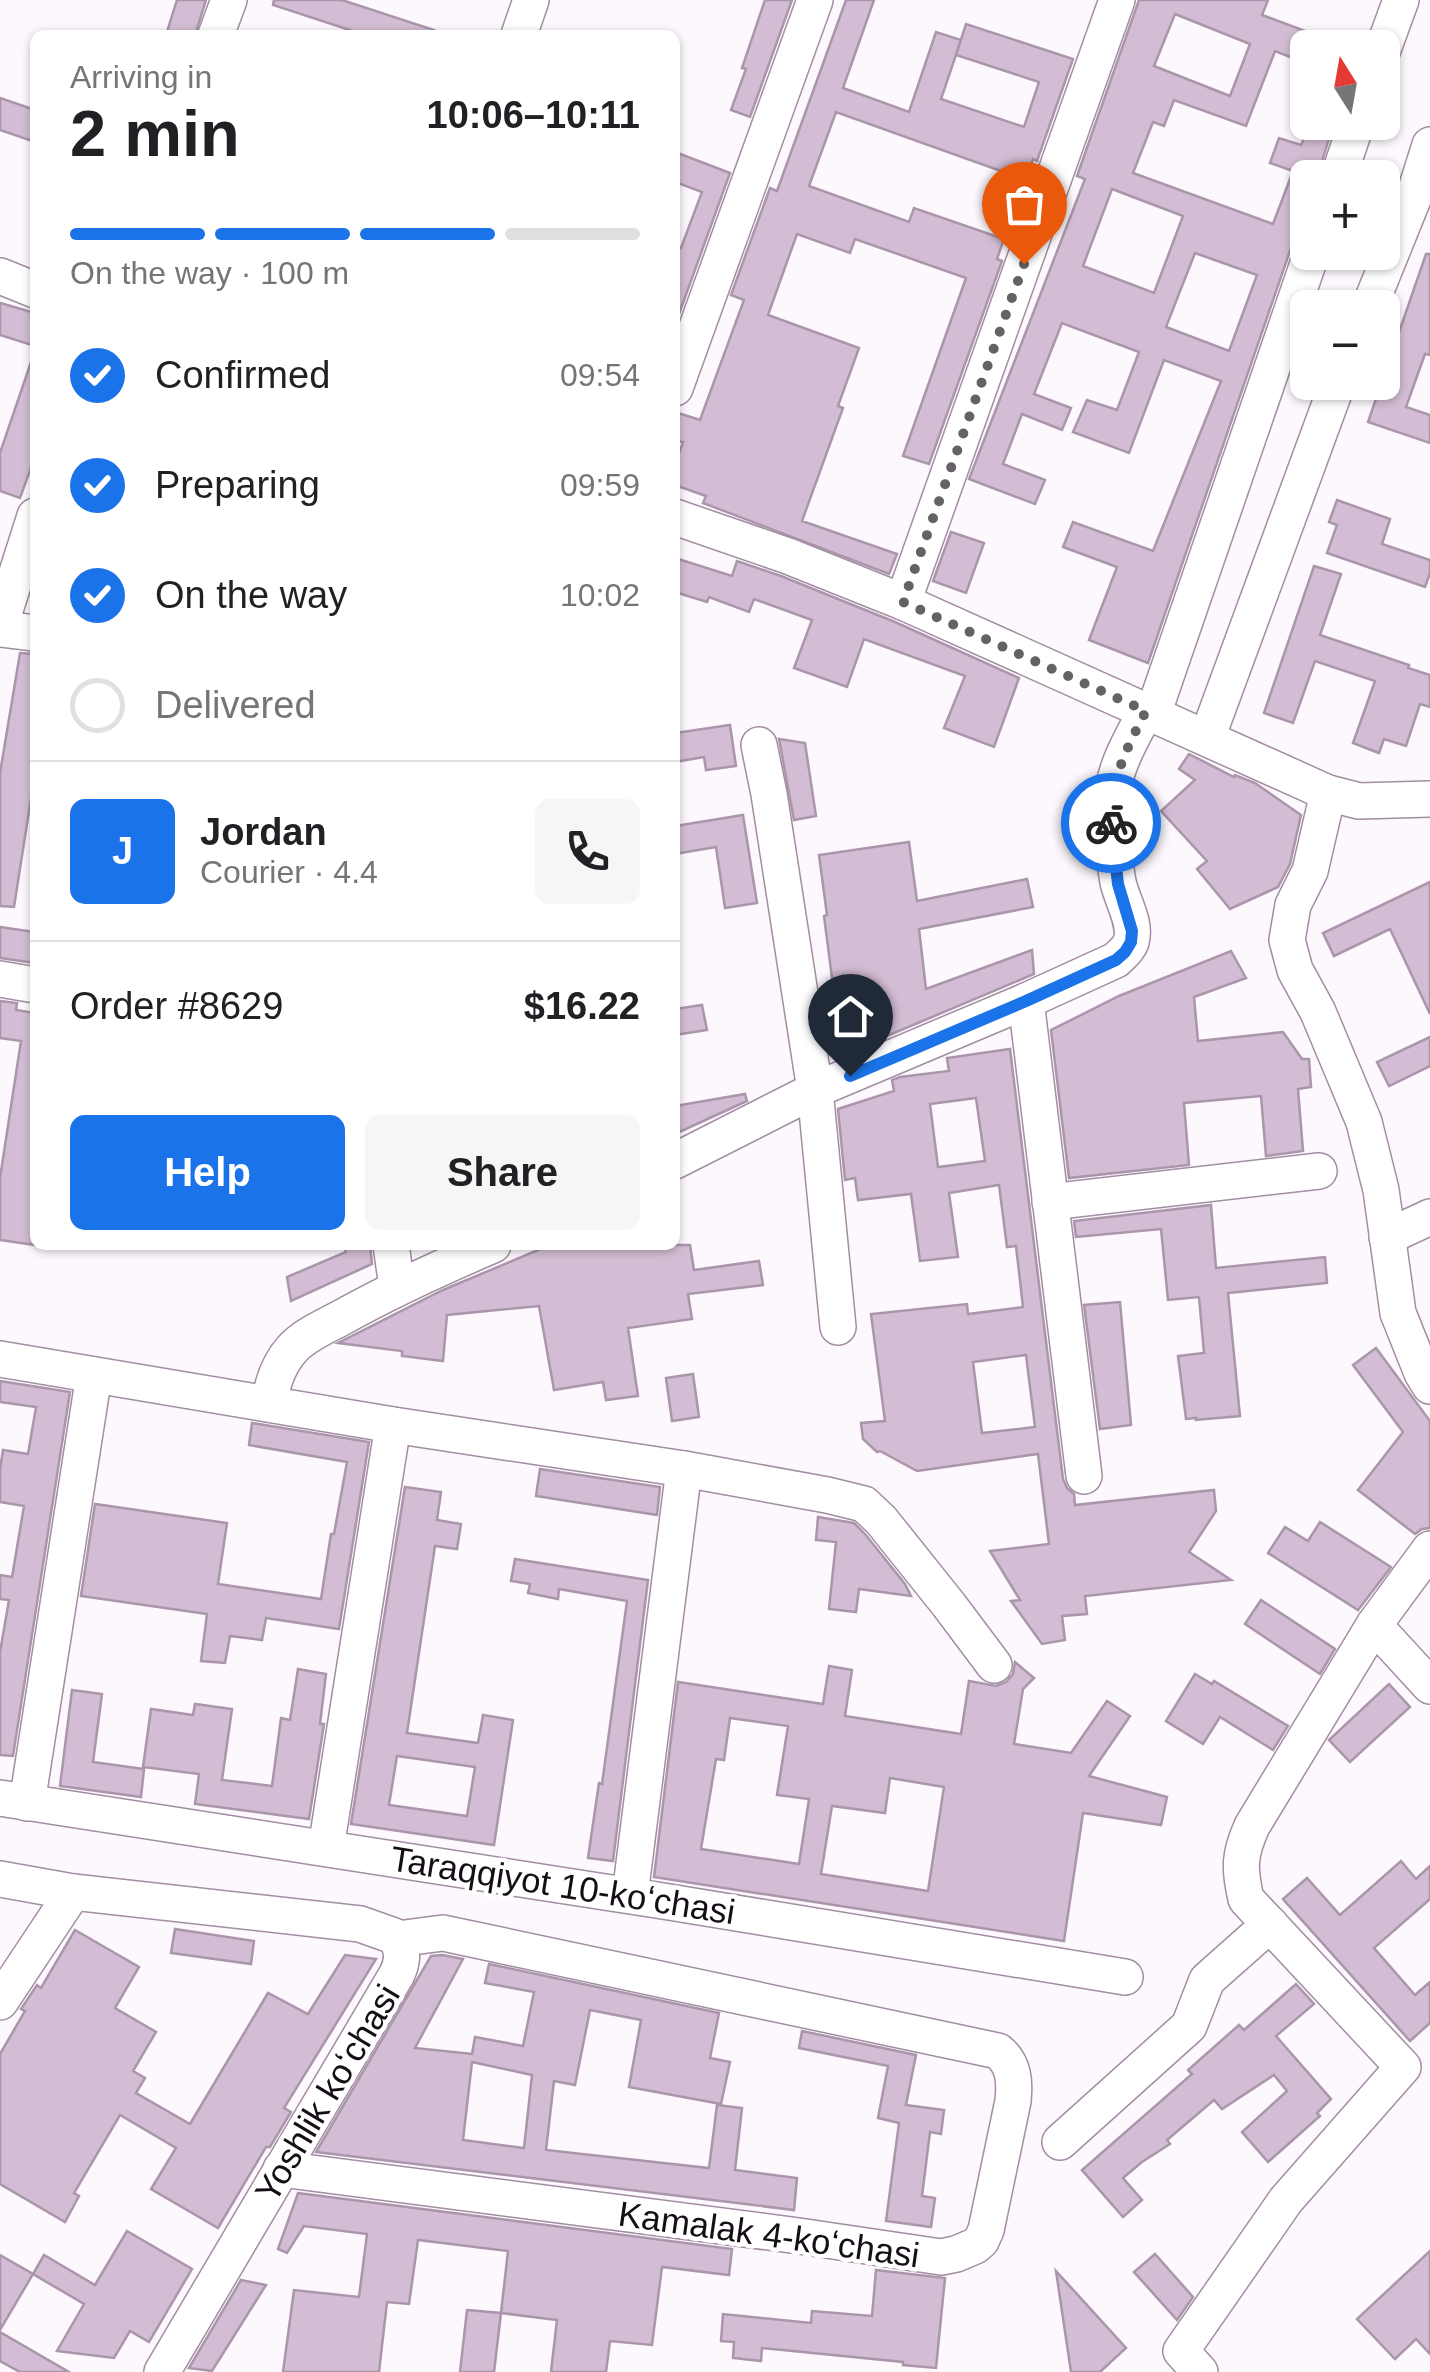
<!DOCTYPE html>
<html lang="en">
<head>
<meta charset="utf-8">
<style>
	:root { --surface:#fff; --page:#f6f6f6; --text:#202124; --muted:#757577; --line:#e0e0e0; --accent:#1a73e8 }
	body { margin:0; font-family:Helvetica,sans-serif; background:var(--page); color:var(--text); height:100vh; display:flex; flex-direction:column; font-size:38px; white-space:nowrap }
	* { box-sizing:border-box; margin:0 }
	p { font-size:32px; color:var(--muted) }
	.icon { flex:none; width:55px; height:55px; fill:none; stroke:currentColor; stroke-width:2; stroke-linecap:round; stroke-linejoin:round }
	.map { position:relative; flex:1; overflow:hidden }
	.details { position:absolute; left:30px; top:30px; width:650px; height:1220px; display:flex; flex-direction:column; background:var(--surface); border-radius:15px; box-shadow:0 2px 8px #0004 }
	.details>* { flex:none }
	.needle { width:65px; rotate:349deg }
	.fabs { position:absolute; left:1290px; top:30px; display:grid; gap:20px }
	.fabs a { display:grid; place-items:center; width:110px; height:110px; border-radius:15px; background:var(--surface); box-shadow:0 2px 8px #0004; font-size:50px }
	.pin { position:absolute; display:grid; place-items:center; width:85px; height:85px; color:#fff; margin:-102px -42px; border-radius:50% 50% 50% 0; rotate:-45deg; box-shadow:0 0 10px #0007 }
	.pin .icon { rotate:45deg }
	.courier { position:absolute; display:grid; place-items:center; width:100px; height:100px; margin:-50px; border:8px solid #1a73e8; border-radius:50%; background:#fff; color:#222; box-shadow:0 2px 12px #0007 }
	.headline em { font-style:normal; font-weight:800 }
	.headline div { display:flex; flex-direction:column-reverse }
	.headline { display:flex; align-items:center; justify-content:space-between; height:170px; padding:0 40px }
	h1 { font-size:65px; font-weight:800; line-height:75px }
	.bar { display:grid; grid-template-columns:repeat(4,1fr); gap:15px 10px; align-content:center; height:120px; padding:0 40px }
	.bar i { height:12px; border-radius:8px; background:var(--line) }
	.bar .active { background:var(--accent) }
	.bar p { grid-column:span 4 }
	.line { display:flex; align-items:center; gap:25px; padding:0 40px; border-top:2px solid var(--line) }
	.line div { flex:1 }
	.round { display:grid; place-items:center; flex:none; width:105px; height:105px; border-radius:15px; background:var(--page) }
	ol { padding:0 40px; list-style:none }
	li { display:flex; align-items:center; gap:30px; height:110px }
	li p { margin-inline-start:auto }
	li .icon { padding:10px; border-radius:50%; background:var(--accent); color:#fff; stroke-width:4 }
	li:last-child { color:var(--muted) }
	li i { width:55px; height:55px; border:5px solid var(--line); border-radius:50% }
	.action { display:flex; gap:20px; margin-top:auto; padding:20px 40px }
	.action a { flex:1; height:115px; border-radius:15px; background:var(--accent); color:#fff; font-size:40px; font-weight:800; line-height:115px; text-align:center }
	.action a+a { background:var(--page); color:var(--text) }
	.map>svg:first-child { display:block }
	.building { fill:#d3bdd4; stroke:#aa95ab; stroke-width:2.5; fill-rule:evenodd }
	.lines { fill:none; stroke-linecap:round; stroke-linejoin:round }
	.minor-casing { stroke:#a28da3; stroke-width:38 }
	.minor { stroke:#fff; stroke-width:35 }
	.done { stroke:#666067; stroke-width:10; stroke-dasharray:0 18 }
	.route { stroke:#1a73e8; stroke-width:12 }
	.labels { text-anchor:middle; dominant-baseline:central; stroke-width:9; stroke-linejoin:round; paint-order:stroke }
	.street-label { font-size:35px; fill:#150e16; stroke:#fff }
</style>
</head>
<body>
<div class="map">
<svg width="1430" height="2372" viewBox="0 0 1430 2372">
	<rect width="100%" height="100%" fill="#fdf8fd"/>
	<g class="building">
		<polygon points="177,0 206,0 195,35 166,35"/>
		<polygon points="274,0 342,0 434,30 433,35 365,35 273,5"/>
		<polygon points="765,0 792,0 750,117 731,110 746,69 742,68"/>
		<polygon points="846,0 874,0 843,88 909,112 936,32 961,40 941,99 1024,127 1039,82 956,55 966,24 1073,59 1037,161 1033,159 1026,180 836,112 809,186 909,222 914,208 1004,239 997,259 1002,261 929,464 903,456 966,278 855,239 850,253 797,234 768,315 859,348 838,406 843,408 802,521 897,554 889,574 703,503 706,496 675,485 675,465 683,442 675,441 675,412 700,420 744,300 731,295 770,188 777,191"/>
		<path d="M1139,0H1268L1262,15L1308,32V64L1275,51L1246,126L1174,100L1164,126L1153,122L1133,173L1273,224L1293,171L1270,163L1279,138L1301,145L1312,122H1334L1317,178H1308V207L1292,245L1148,663L1089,640L1117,567L1063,547L1073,522L1153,551L1221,381L1164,360L1129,453L1073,432L1087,400L1117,410L1139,352L1062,323L1034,394L1071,408L1062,430L1022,414L1003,464L1045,480L1035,504L969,479L1085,179L1077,176ZM1175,14L1250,44L1230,96L1154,66ZM1112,189L1183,216L1154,293L1083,266ZM1195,253L1257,275L1229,351L1166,327Z"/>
		<polygon points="0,98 35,110 35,142 0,130"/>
		<polygon points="675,152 730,173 675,325 675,246 681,248 702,192 675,182"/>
		<polygon points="1426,254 1430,254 1430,355 1425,354 1406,407 1430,415 1430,443 1368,422"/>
		<polygon points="0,303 35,313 35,346 0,335"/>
		<polygon points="31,362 35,363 35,457 20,498 0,491 0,453"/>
		<polygon points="1337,500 1390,519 1382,544 1430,560 1430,573 1425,587 1327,553 1337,525 1329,522"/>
		<polygon points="951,532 984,543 966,593 933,581"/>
		<polygon points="675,558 732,576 737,561 781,576 895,622 1019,678 994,747 944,728 965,676 864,639 847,687 794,668 812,620 754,599 749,612 709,597 707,602 675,592"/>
		<polygon points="1314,566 1341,574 1320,635 1409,665 1408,668 1430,675 1430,707 1420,704 1406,746 1384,739 1379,753 1353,743 1375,681 1315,661 1293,723 1264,713"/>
		<polygon points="20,653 35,654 35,773 14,907 0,906 0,773"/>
		<polygon points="730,725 736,766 706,770 704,757 675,762 675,733"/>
		<polygon points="779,739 805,743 816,816 794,820"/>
		<polygon points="1189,754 1234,777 1235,775 1255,783 1301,815 1290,864 1278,887 1230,909 1197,869 1207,861 1161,811 1195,780 1179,769"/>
		<polygon points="743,815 757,903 725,908 716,847 675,854 675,826"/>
		<polygon points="909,842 917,901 1027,879 1033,907 919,929 926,989 1032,950 1034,974 842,1055 824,916 827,915 819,855"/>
		<polygon points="1430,882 1430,1014 1390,929 1334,956 1323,933"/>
		<polygon points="0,927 35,932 35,963 0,958"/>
		<polygon points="1231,951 1246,978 1194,997 1198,1041 1283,1032 1302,1059 1309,1059 1311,1087 1298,1089 1303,1151 1266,1156 1261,1096 1184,1103 1189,1165 1069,1178 1051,1030 1119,996"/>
		<polygon points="0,1001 17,1003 16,1010 35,1013 35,1245 0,1240 0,1178 21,1041 0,1038"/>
		<polygon points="702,1005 707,1030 675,1035 675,1009"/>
		<polygon points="1430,1037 1430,1066 1389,1086 1377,1062"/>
		<path d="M1010,1049L1063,1479L1067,1488L1074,1494L1075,1505L1214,1490L1216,1511L1189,1552L1231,1580L1085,1596L1087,1614L1062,1616L1065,1640L1042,1644L1011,1601L1020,1600L990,1551L1049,1544L1038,1454L917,1471L880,1451L877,1452L863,1439L861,1423L885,1421L871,1314L967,1304L968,1314L1023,1307L1016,1246L1007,1247L999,1185L949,1193L958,1257L920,1261L911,1194L858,1200L855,1178L845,1180L838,1109L894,1091L892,1080L900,1077L949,1071L947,1058ZM976,1098L985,1161L938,1167L930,1104ZM1026,1355L1035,1427L982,1433L973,1362Z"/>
		<polygon points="745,1094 747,1101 675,1134 675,1106"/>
		<polygon points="1211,1205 1216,1268 1325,1257 1327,1283 1228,1293 1240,1416 1196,1420 1196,1418 1186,1419 1178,1356 1204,1353 1199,1297 1168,1300 1161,1229 1076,1237 1074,1221"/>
		<polygon points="344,1245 370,1245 372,1264 291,1301 287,1277 346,1252"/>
		<polygon points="550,1245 690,1245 694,1270 759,1261 763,1285 688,1294 692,1319 628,1328 638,1396 606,1400 603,1382 554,1390 539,1306 447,1315 443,1361 402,1356 402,1351 338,1343 443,1290"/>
		<polygon points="1120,1302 1131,1425 1100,1429 1084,1305"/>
		<polygon points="1376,1348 1430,1421 1430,1528 1422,1529 1415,1534 1358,1490 1403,1432 1353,1365"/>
		<polygon points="693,1374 699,1417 672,1421 666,1378"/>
		<polygon points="0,1381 70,1392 13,1756 0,1755 0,1652 9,1600 0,1599 0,1575 12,1577 24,1506 0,1502 0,1469 3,1450 28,1454 36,1407 0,1402"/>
		<polygon points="252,1423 369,1442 339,1629 266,1618 262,1640 230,1636 225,1663 201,1661 207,1614 81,1596 95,1504 227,1523 218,1584 321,1599 331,1534 334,1534 347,1462 249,1445"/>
		<polygon points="540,1469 660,1487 657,1515 536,1496"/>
		<path d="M405,1487L441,1492L437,1520L461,1524L457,1549L435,1546L407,1733L478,1743L483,1715L513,1720L494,1845L351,1824ZM397,1756L475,1767L467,1816L389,1805Z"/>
		<polygon points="818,1517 854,1523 865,1534 905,1584 911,1596 859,1589 856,1612 829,1609 836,1542 816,1540"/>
		<polygon points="1320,1522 1391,1567 1358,1610 1268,1553 1285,1527 1308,1541"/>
		<polygon points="515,1559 648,1580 613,1861 588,1858 599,1783 602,1784 627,1601 559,1589 558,1599 528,1593 530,1584 511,1581"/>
		<polygon points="1261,1600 1335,1649 1320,1674 1245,1624"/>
		<path d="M1015,1662L1034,1678L1023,1689L1014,1744L1071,1753L1107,1701L1130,1716L1089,1776L1167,1797L1161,1825L1083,1813L1064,1941L654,1877L678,1682L823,1704L829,1666L852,1670L845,1716L961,1734L969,1681L996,1686L1006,1682L1013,1674ZM730,1718L788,1726L777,1795L809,1799L799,1864L701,1849L716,1759L724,1760ZM890,1778L944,1787L928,1891L821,1874L832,1806L885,1813Z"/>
		<polygon points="298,1669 326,1674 320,1724 324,1724 309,1819 195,1804 199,1774 143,1767 151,1709 193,1715 195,1704 232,1709 222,1780 272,1786 281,1718 290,1720"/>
		<polygon points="1195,1674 1212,1684 1214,1681 1288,1726 1273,1750 1220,1717 1203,1744 1166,1721"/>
		<polygon points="1389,1684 1410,1707 1350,1762 1329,1740"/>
		<polygon points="72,1690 102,1694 93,1762 144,1769 141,1797 60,1786"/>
		<polygon points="1401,1861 1416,1879 1430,1866 1430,1899 1374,1948 1415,1995 1430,1982 1430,2023 1410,2041 1283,1899 1307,1878 1340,1915"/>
		<polygon points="175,1929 254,1941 251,1964 171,1953"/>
		<polygon points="75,1930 139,1967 115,2008 156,2032 133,2071 145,2078 136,2093 190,2124 268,1993 308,2014 345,1955 376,1959 284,2108 291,2112 270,2147 266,2147 218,2228 151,2189 176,2148 120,2115 74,2193 79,2196 65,2222 0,2184 0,2054 25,2011 21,2009 37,1985 41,1988"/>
		<path d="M442,1955L463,1959L415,2048L472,2054L475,2037L523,2046L534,1992L485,1983L489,1964L719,2013L710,2058L730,2062L721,2104L629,2087L641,2020L590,2010L575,2085L554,2081L546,2150L709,2168L717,2105L742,2108L735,2170L797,2178L794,2210L316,2152L431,1956ZM472,2062L532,2075L524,2148L463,2140Z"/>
		<polygon points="1296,1984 1314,2004 1276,2036 1331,2099 1317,2113 1320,2116 1268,2162 1242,2132 1287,2091 1274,2075 1222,2109 1214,2100 1167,2140 1170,2144 1142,2162 1123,2178 1142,2200 1123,2217 1082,2170 1192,2074 1188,2070 1239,2025 1244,2030"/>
		<polygon points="802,2031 916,2055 906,2105 944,2110 941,2134 930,2132 922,2196 935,2198 931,2227 886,2221 899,2123 878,2118 888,2066 799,2048"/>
		<polygon points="298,2193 732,2249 729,2275 662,2267 652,2345 610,2341 606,2372 551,2372 557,2320 501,2313 508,2251 418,2240 409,2304 387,2302 379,2372 283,2372 294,2290 359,2297 367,2234 304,2226 287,2253 278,2249"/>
		<polygon points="127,2231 192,2269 149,2342 130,2331 114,2358 57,2351 84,2304 33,2274 44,2255 95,2285"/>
		<polygon points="1430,2251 1430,2354 1416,2339 1395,2359 1357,2319"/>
		<polygon points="1155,2254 1193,2297 1177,2320 1134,2272"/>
		<polygon points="0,2255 33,2274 0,2330"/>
		<polygon points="876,2270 945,2278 936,2368 903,2365 903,2362 762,2348 761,2361 733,2358 734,2342 721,2341 723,2314 811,2323 812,2311 872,2316"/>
		<polygon points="1056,2271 1126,2348 1100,2372 1071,2372"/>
		<polygon points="241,2280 266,2285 212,2371 189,2368"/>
		<polygon points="467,2310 501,2313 494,2372 460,2372"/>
		<polygon points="0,2332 69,2372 20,2372 0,2361"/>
	</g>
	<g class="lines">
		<g class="minor-casing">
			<g id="minor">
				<polyline points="216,35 229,0"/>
				<polyline points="519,35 531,0"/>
				<polyline points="1382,52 1401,0"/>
				<polyline points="1338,178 1357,122"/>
				<polyline points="0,276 35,290"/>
				<polyline points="1369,308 1413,199 1430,145"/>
				<polyline points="675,388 815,0"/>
				<polyline points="675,517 788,556 903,602 1328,793 1359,801 1430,799"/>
				<polyline points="903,602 1117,0"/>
				<polyline points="0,626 35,516"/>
				<polyline points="0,629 35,633"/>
				<polyline points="1153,714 1312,252"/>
				<polyline points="1207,738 1338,382"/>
				<polyline points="759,745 769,794 815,1090 838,1327"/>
				<polyline points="1328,793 1310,871 1293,905 1287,940 1295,970 1318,1012 1364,1122 1381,1190 1398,1313 1422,1373 1430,1386"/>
				<polyline points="0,979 35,985"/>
				<polyline points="1026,1001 1084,1476"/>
				<path d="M675,1161L815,1090L1026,1001L1116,960C1121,955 1128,950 1131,942C1137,923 1122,901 1118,882C1113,854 1108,819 1113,790C1117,762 1133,736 1146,711"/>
				<polyline points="1050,1202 1319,1171"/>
				<polyline points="1387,1237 1430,1217"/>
				<polyline points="391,1245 397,1287"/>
				<polyline points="0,1359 393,1425 684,1469 827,1495 864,1504 881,1520 949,1605 994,1665"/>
				<path d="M269,1404C272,1384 279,1363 293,1348C305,1335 324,1327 339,1319C391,1290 439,1268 493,1245"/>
				<polyline points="1374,1625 1430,1686"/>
				<polyline points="0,1798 663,1901 1125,1977"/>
				<polyline points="27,1803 94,1375"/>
				<polyline points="326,1848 393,1425"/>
				<path d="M0,1879L73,1892L360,1924L394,1936C404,1948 403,1961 397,1974L162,2372"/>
				<polyline points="630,1895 684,1469"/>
				<polyline points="0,2002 73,1892"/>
				<polyline points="1060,2142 1189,2026 1207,1980 1270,1924"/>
				<path d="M281,2169L799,2236L941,2257L956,2254L975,2246L981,2241L986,2230L1013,2101C1015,2081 1014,2064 998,2051L443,1933L397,1939"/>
				<path d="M1200,2372L1181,2351L1286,2200L1403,2067L1246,1899C1239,1868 1239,1855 1252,1826L1374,1625L1430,1549"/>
			</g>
		</g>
		<use href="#minor" class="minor"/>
	</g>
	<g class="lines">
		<path class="done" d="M1024,264L903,602L1146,711C1125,752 1112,776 1111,823"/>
		<polyline class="route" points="850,1076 1026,1001 1116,960 1125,952 1131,942 1132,931 1118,884 1111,823"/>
	</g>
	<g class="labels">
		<g class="street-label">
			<text transform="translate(563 1885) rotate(9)">Taraqqiyot 10-koʻchasi</text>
			<text transform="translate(327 2093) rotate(-59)">Yoshlik koʻchasi</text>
			<text transform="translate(769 2234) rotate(8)">Kamalak 4-koʻchasi</text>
		</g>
	</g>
</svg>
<div class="fabs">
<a><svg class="needle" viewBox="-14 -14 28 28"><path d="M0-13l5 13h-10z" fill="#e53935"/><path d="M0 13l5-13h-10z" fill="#757577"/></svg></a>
<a>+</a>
<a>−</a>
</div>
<div class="pin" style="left:1024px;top:264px;background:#ea580c"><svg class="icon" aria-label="bag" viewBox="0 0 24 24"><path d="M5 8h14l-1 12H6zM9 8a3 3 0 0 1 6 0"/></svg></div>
<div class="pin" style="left:850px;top:1076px;background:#1f2937"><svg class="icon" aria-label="home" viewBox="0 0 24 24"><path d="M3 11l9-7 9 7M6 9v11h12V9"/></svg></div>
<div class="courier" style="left:1111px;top:823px"><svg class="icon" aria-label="bike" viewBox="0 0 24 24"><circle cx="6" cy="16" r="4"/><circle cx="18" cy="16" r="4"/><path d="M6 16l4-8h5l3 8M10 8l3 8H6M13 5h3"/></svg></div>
<section class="details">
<div class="headline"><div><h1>2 min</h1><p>Arriving in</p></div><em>10:06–10:11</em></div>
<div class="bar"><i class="active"></i><i class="active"></i><i class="active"></i><i></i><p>On the way · 100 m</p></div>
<ol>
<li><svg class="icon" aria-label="check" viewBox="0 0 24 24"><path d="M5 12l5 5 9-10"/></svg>Confirmed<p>09:54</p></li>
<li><svg class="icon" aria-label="check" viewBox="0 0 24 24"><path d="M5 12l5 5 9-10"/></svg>Preparing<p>09:59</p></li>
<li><svg class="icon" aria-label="check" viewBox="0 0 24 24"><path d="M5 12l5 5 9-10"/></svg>On the way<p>10:02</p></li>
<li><i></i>Delivered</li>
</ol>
<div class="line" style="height:180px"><b class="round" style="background:var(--accent);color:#fff">J</b><div><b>Jordan</b><p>Courier · 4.4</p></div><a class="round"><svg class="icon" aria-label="phone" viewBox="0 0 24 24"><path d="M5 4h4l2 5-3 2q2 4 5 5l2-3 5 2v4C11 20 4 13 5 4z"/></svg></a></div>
<div class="line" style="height:130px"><div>Order #8629</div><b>$16.22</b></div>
<div class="action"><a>Help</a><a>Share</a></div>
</section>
</div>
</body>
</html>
